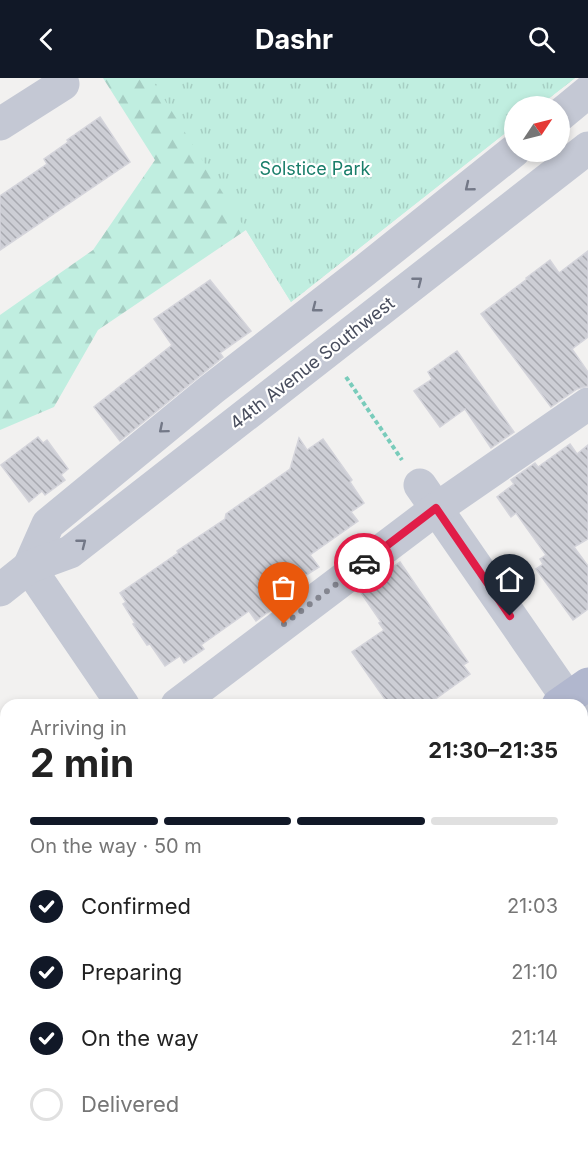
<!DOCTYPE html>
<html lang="en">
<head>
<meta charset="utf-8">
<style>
	:root { --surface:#fff; --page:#f2f2f2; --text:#222; --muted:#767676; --line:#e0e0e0; --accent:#111827 }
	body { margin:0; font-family:Inter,sans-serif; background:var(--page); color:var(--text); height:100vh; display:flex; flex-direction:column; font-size:22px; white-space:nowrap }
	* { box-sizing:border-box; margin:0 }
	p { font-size:20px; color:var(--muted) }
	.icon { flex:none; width:33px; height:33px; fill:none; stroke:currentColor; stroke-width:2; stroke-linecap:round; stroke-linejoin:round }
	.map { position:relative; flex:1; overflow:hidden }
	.drawer { position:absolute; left:0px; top:621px; width:588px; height:452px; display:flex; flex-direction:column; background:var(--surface); border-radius:18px 18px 0 0; box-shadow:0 3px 9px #0003 }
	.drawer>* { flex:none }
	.needle { width:39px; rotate:55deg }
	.tools { position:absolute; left:504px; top:18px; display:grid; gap:12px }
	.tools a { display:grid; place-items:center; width:66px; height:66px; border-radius:50%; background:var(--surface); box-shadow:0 3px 9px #0003; font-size:30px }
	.pin { position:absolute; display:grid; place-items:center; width:51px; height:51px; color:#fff; margin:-62px -26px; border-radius:50% 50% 50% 0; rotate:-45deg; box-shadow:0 0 6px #0007 }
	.pin .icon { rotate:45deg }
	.courier { position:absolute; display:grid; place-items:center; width:60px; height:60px; margin:-30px; border:4px solid #e11d48; border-radius:50%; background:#fff; color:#222; box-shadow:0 2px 8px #0007 }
	.head em { font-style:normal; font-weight:700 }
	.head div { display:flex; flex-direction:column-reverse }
	.head { display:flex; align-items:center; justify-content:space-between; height:102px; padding:0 30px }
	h1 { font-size:39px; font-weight:700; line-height:45px }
	.bar { display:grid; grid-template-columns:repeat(4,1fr); gap:9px 6px; align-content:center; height:72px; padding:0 30px }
	.bar i { height:8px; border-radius:4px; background:var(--line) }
	.bar .active { background:var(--accent) }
	.bar p { grid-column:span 4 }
	ol { padding:0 30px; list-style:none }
	li { display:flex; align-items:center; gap:18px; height:66px }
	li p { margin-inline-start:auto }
	li .icon { padding:6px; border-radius:50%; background:var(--accent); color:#fff; stroke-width:4 }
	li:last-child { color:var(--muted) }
	li i { width:33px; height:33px; border:3px solid var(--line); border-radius:50% }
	header { display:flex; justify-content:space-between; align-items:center; height:78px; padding:0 30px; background:var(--accent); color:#fff; font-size:27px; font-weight:700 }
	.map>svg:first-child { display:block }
	.forest { fill:url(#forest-firs) }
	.park { fill:url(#park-tufts) }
	.building { fill:url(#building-back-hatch); stroke:#d4d4db; stroke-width:1.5 }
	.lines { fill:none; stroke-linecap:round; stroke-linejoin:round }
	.path { stroke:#79ccbb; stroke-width:4; stroke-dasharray:4.5 3; stroke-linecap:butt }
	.minor { stroke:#c4c8d4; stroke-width:33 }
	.major { stroke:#b1b7ce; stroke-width:33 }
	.oneway { stroke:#737887 }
	.done { stroke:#848690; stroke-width:6; stroke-dasharray:0 10.8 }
	.route { stroke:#e11d48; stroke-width:8 }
	.labels { text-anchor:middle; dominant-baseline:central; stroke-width:4.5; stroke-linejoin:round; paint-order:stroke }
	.park-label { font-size:18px; fill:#197e6a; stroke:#fff }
	.street-label { font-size:18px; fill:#484d5d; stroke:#fff }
</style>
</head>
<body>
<header><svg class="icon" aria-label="back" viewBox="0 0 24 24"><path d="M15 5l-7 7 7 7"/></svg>Dashr<svg class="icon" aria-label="search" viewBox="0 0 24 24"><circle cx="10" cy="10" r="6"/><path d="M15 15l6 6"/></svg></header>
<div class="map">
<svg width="588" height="1072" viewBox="0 0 588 1072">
	<defs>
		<pattern id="forest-firs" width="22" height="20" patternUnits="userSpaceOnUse" patternTransform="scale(1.5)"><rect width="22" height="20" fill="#c0eee0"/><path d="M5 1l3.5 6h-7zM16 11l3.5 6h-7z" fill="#a6cec3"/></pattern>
		<pattern id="park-tufts" width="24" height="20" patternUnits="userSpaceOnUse" patternTransform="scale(1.5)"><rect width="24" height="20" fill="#c0eee0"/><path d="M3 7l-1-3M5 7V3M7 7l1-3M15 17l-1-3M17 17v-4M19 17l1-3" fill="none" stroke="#a6cec3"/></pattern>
		<pattern id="building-back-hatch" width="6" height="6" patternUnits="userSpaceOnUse" patternTransform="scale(1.5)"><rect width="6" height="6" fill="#cdced5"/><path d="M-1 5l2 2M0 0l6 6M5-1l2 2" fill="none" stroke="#a8a9b0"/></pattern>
	</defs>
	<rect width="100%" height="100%" fill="#f2f1f0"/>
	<polygon class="forest" points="103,0 575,0 539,28 514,28 514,48 291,224 246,152 98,252 54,329 0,352 0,237 93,172 155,82"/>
	<polygon class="park" points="151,0 575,0 539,28 514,28 514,48 291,224"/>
	<g class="building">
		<polygon points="100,39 130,84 0,172 0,118 47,86 44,81 68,64 67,62"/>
		<polygon points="588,173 588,259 572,271 588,294 588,308 577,311 551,329 481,236 527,201 526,200 550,182 559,195"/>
		<polygon points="210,202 251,253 220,275 223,279 120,363 94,329 172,267 154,241"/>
		<polygon points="457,273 514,354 491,370 465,331 440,349 414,313 432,301 428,294"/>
		<polygon points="38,359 43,365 47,362 68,391 61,397 65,402 45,417 42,413 29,424 1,387"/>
		<polygon points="299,360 307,372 323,361 352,402 350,404 364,425 351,434 358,443 310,477 319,489 273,518 279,526 256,543 249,533 201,567 204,571 184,585 180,578 165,588 150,566 147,567 133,546 135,545 123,526 126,524 120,515 178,475 177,473 225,441 226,436 290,391"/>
		<polygon points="570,366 577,376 588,367 588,461 574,469 588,488 588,531 573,542 536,491 543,486 540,481 546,477 516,435 511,439 497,419 514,406 511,402 535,385 538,389"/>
		<polygon points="400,484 468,584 463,587 470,596 427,627 389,627 352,574 384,552 379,545 381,544 359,512"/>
	</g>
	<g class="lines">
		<polyline class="path" points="346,299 402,382"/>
		<g class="minor">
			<polyline points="560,37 588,14"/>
			<polyline points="0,46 63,6"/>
			<polyline points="420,407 572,627"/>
			<polyline points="29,489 48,446 212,311 364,193 514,73"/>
			<polyline points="29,489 123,627"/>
			<polyline points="0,512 29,489 70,474 588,70"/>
			<polyline points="177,627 436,431 588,326"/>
			<polyline points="582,643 588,652"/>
			<polyline points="0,759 6,755"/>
			<polyline points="582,897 588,893"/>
			<polyline points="426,1066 430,1072"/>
			<polyline points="327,1072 335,1066"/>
		</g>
		<g class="major">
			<polyline points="558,627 588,606"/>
			<polyline points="0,1016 6,1012"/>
		</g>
	</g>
	<defs><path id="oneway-chevron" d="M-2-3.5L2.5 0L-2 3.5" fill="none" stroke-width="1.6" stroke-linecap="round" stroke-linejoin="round" transform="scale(1.5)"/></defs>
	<g class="oneway">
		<use href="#oneway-chevron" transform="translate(469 109) rotate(141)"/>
		<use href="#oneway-chevron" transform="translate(418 203) rotate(-38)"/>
		<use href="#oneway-chevron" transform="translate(316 230) rotate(142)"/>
		<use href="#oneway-chevron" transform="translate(163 351) rotate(140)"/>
		<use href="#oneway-chevron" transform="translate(82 465) rotate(-38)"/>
	</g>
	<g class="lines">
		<polyline class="done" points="284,546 364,485"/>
		<polyline class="route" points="364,485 436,430 510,538"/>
	</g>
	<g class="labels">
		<g class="park-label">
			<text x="315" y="90">Solstice Park</text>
		</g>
		<g class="street-label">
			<text transform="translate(312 285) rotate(-38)">44th Avenue Southwest</text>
		</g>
	</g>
</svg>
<div class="tools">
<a><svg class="needle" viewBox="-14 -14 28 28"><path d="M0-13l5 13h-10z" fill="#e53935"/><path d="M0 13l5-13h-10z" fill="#767676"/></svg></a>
</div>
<div class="pin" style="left:284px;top:546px;background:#ea580c"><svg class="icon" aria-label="bag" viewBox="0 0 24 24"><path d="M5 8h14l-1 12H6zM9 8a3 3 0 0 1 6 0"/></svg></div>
<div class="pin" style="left:510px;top:538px;background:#1f2937"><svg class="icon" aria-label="home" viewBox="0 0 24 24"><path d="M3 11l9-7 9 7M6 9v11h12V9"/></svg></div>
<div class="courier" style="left:364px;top:485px"><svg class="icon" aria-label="car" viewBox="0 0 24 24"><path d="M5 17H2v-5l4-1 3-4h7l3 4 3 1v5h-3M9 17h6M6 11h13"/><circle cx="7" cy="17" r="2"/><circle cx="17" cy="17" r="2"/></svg></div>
<section class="drawer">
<div class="head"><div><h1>2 min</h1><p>Arriving in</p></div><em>21:30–21:35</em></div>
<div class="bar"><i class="active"></i><i class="active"></i><i class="active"></i><i></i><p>On the way · 50 m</p></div>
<ol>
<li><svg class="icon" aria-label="check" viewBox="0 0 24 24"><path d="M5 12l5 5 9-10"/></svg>Confirmed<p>21:03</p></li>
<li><svg class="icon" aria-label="check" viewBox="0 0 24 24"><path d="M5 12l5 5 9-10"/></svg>Preparing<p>21:10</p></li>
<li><svg class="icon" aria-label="check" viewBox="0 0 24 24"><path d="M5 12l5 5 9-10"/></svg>On the way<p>21:14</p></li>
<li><i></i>Delivered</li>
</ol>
</section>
</div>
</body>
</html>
